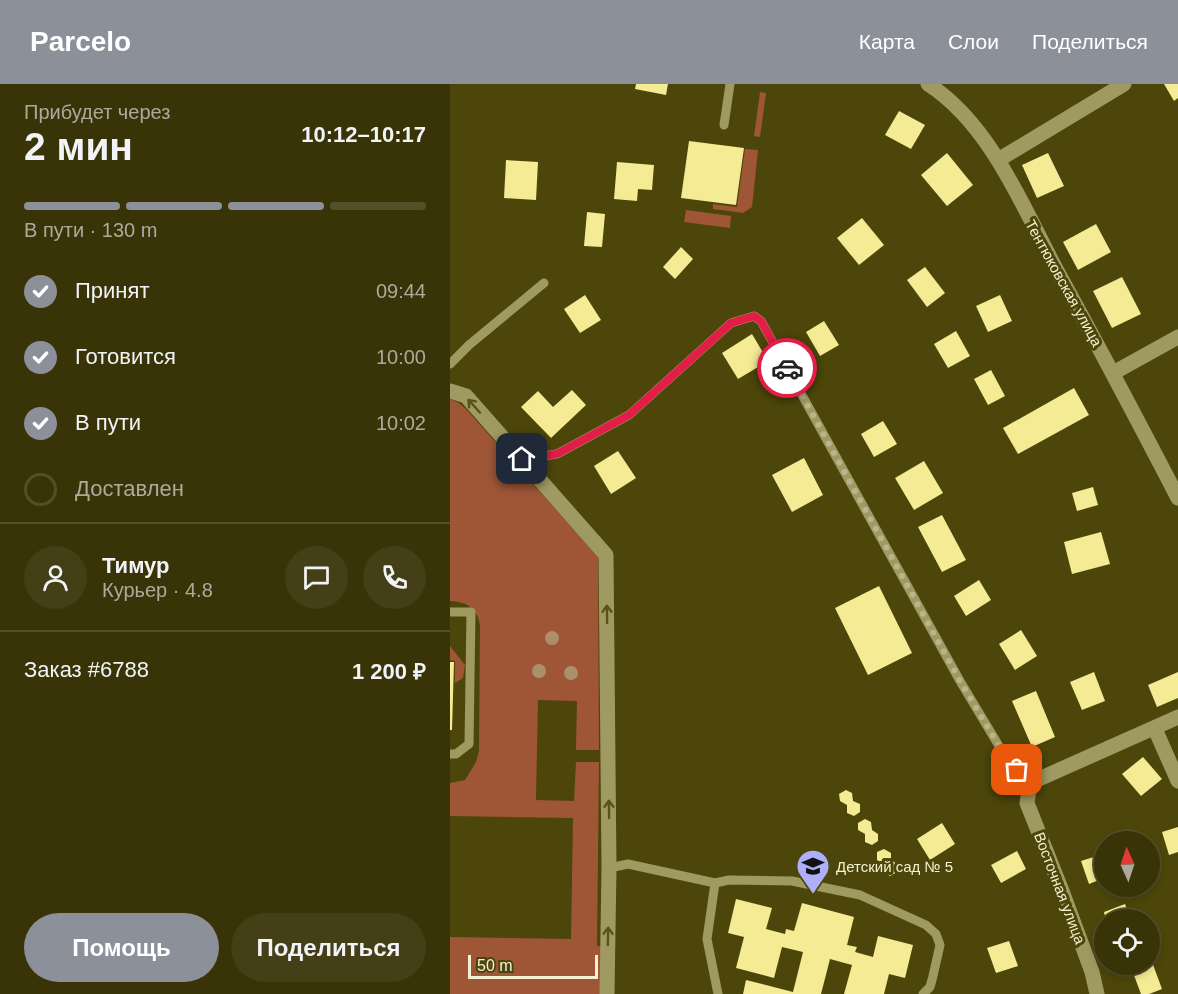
<!DOCTYPE html>
<html lang="ru">
<head>
<meta charset="utf-8">
<style>
	:root { --surface:#393408; --page:#443f16; --text:#f1f3f6; --muted:#abaa9c; --line:#534f29; --accent:#8c9099 }
	body { margin:0; font-family:Arial,sans-serif; background:var(--page); color:var(--text); height:100vh; display:flex; flex-direction:column; font-size:22px; white-space:nowrap }
	* { box-sizing:border-box; margin:0 }
	p { font-size:20px; color:var(--muted) }
	.icon { flex:none; width:33px; height:33px; fill:none; stroke:currentColor; stroke-width:2; stroke-linecap:round; stroke-linejoin:round }
	.map { position:relative; flex:1; overflow:hidden }
	.side { display:flex; flex-direction:column; background:var(--surface); width:450px }
	.side>* { flex:none }
	.needle { width:39px; rotate:357deg }
	.controls { position:absolute; left:644px; top:747px; display:grid; gap:12px }
	.controls a { display:grid; place-items:center; width:66px; height:66px; border-radius:50%; background:var(--surface); box-shadow:0 3px 9px #0003,0 0 0 2px var(--line); font-size:30px }
	.scale { position:absolute; left:18px; bottom:15px; width:130px; box-sizing:border-box; padding-left:6px; border:3px solid #f3f1d4; border-top:0; font-size:16px; line-height:21px; white-space:nowrap; color:#f3f1d4; -webkit-text-stroke:4px #4c460a; paint-order:stroke }
	.pin { position:absolute; display:grid; place-items:center; width:51px; height:51px; color:#fff; margin:-26px; border-radius:12px; box-shadow:0 3px 9px #0006 }
	.courier { position:absolute; display:grid; place-items:center; width:60px; height:60px; margin:-30px; border:4px solid #e11d48; border-radius:50%; background:#fff; color:#222; box-shadow:0 2px 8px #0007 }
	.overview em { font-style:normal; font-weight:700 }
	.overview div { display:flex; flex-direction:column-reverse }
	.overview { display:flex; align-items:center; justify-content:space-between; height:102px; padding:0 24px }
	h1 { font-size:39px; font-weight:700; line-height:45px }
	.bar { display:grid; grid-template-columns:repeat(4,1fr); gap:9px 6px; align-content:center; height:72px; padding:0 24px }
	.bar i { height:8px; border-radius:4px; background:var(--line) }
	.bar .current { background:var(--accent) }
	.bar p { grid-column:span 4 }
	.line { display:flex; align-items:center; gap:15px; padding:0 24px; border-top:2px solid var(--line) }
	.line div { flex:1 }
	.round { display:grid; place-items:center; flex:none; width:63px; height:63px; border-radius:32px; background:var(--page) }
	ol { padding:0 24px; list-style:none }
	li { display:flex; align-items:center; gap:18px; height:66px }
	li p { margin-inline-start:auto }
	li .icon { padding:6px; border-radius:50%; background:var(--accent); color:#fff; stroke-width:4 }
	li:last-child { color:var(--muted) }
	li i { width:33px; height:33px; border:3px solid var(--line); border-radius:50% }
	.cta { display:flex; gap:12px; margin-top:auto; padding:12px 24px }
	.cta a { flex:1; height:69px; border-radius:36px; background:var(--accent); color:#fff; font-size:24px; font-weight:700; line-height:69px; text-align:center }
	.cta a+a { background:var(--page); color:var(--text) }
	header { display:flex; align-items:center; gap:36px; box-sizing:border-box; height:84px; padding:0 30px; background:var(--accent); color:#fff }
	header strong { font-size:28px }
	nav { display:flex; gap:33px; margin-inline-start:auto; font-size:21px }
	main { display:flex; flex:1; min-height:0 }
	.map>svg:first-child { display:block }
	.green { fill:#9e5637 }
	.building { fill:#f4eb94 }
	.lines { fill:none; stroke-linecap:round; stroke-linejoin:round }
	.lane { stroke:#9f9a62; stroke-width:9 }
	.street { stroke:#9f9a62; stroke-width:15 }
	.secondary { stroke:#9f9a62; stroke-width:15 }
	.tree { fill:#ab906b }
	.oneway { stroke:#585317 }
	.done { stroke:#b9b58d; stroke-width:6; stroke-dasharray:0 10.8 }
	.route { stroke:#e11d48; stroke-width:8 }
	.labels { text-anchor:middle; dominant-baseline:central; stroke-width:6; stroke-linejoin:round; paint-order:stroke }
	.street-label { font-size:15px; fill:#f3f1d4; stroke:#4c460a }
	.poi-label { font-size:15px; fill:#f3f1d4; stroke:#4c460a; text-anchor:start }
</style>
</head>
<body>
<header>
<strong>Parcelo</strong>
<nav><a>Карта</a><a>Слои</a><a>Поделиться</a></nav>
</header>
<main>
<section class="side">
<div class="overview"><div><h1>2 мин</h1><p>Прибудет через</p></div><em>10:12–10:17</em></div>
<div class="bar"><i class="current"></i><i class="current"></i><i class="current"></i><i></i><p>В пути · 130 m</p></div>
<ol>
<li><svg class="icon" aria-label="check" viewBox="0 0 24 24"><path d="M5 12l5 5 9-10"/></svg>Принят<p>09:44</p></li>
<li><svg class="icon" aria-label="check" viewBox="0 0 24 24"><path d="M5 12l5 5 9-10"/></svg>Готовится<p>10:00</p></li>
<li><svg class="icon" aria-label="check" viewBox="0 0 24 24"><path d="M5 12l5 5 9-10"/></svg>В пути<p>10:02</p></li>
<li><i></i>Доставлен</li>
</ol>
<div class="line" style="height:108px"><a class="round"><svg class="icon" aria-label="person" viewBox="0 0 24 24"><circle cx="12" cy="8" r="4"/><path d="M4 21q1-7 8-7t8 7"/></svg></a><div><b>Тимур</b><p>Курьер · 4.8</p></div><a class="round"><svg class="icon" aria-label="chat" viewBox="0 0 24 24"><path d="M4 5h16v11H9l-5 4z"/></svg></a><a class="round"><svg class="icon" aria-label="phone" viewBox="0 0 24 24"><path d="M5 4h4l2 5-3 2q2 4 5 5l2-3 5 2v4C11 20 4 13 5 4z"/></svg></a></div>
<div class="line" style="height:78px"><div>Заказ #6788</div><b>1 200 ₽</b></div>
<div class="cta"><a>Помощь</a><a>Поделиться</a></div>
</section>
<div class="map">
<svg width="728" height="910" viewBox="0 0 728 910">
	<rect width="100%" height="100%" fill="#4c460a"/>
	<g class="green">
		<polygon points="310,8 316,9 310,53 304,52"/>
		<polygon points="295,65 308,66 302,123 293,129 263,125 263,120 287,123"/>
		<polygon points="236,126 281,132 280,144 234,138"/>
		<path d="M0,315L9,319L16,325L148,473L149,666H126L127,617L88,616L86,716L124,717L126,678H149L147,862H151L150,910H0V853L121,855L123,734L0,732V699L15,696L26,678L29,667L30,542C28,524 17,518 0,517Z"/>
		<polygon points="0,562 15,581 13,594 5,599 5,577 0,576"/>
	</g>
	<g class="building">
		<polygon points="186,0 218,0 216,11 185,5"/>
		<polygon points="714,0 728,0 728,14 724,17"/>
		<polygon points="449,27 475,41 461,65 435,51"/>
		<polygon points="239,57 294,64 286,121 231,114"/>
		<polygon points="497,69 523,101 497,122 471,91"/>
		<polygon points="598,69 614,102 587,114 572,81"/>
		<polygon points="56,76 88,78 86,116 54,114"/>
		<polygon points="167,78 204,81 202,106 188,105 187,117 164,115"/>
		<polygon points="137,128 155,130 152,163 134,162"/>
		<polygon points="412,134 434,161 409,181 387,154"/>
		<polygon points="646,140 661,168 628,186 613,158"/>
		<polygon points="231,163 243,175 225,195 213,183"/>
		<polygon points="475,183 495,209 477,223 457,196"/>
		<polygon points="672,193 691,230 662,244 643,207"/>
		<polygon points="135,211 151,236 130,249 114,225"/>
		<polygon points="550,211 562,237 538,248 526,222"/>
		<polygon points="374,237 389,261 370,272 356,248"/>
		<polygon points="506,247 520,272 498,284 484,260"/>
		<polygon points="302,250 318,277 288,295 272,269"/>
		<polygon points="541,286 555,312 538,321 524,295"/>
		<polygon points="624,304 639,331 568,370 553,344"/>
		<polygon points="122,306 136,321 101,354 71,323 88,307 103,323"/>
		<polygon points="433,337 447,360 424,373 411,350"/>
		<polygon points="168,367 186,394 161,410 144,382"/>
		<polygon points="354,374 373,411 342,428 322,391"/>
		<polygon points="474,377 493,409 464,426 445,394"/>
		<polygon points="643,403 648,421 627,427 622,409"/>
		<polygon points="492,431 516,476 492,488 468,443"/>
		<polygon points="651,448 660,480 622,490 614,458"/>
		<polygon points="529,496 541,516 516,532 504,512"/>
		<polygon points="429,502 462,569 418,591 385,524"/>
		<polygon points="571,546 587,572 565,586 549,560"/>
		<polygon points="0,578 4,578 2,646 0,646"/>
		<polygon points="644,588 655,617 632,626 620,598"/>
		<polygon points="728,588 728,614 707,623 698,601"/>
		<polygon points="586,607 605,653 582,663 562,617"/>
		<polygon points="693,673 712,695 691,712 672,690"/>
		<polygon points="396,706 402,709 403,717 410,720 410,728 404,732 397,729 397,721 390,717 389,710"/>
		<polygon points="415,735 421,738 422,746 428,750 428,757 422,761 415,758 415,750 408,746 408,739"/>
		<polygon points="492,739 505,760 480,776 467,755"/>
		<polygon points="728,743 728,768 719,771 712,748"/>
		<polygon points="434,765 441,769 441,776 447,780 447,788 440,792 434,788 434,780 427,776 427,768"/>
		<polygon points="567,767 576,785 551,799 541,781"/>
		<polygon points="650,771 654,780 654,794 639,800 631,777"/>
		<polygon points="286,815 322,824 316,845 335,850 336,845 344,847 352,819 404,833 397,861 407,863 405,868 423,873 428,852 463,861 455,894 439,890 434,910 394,910 402,881 380,875 371,910 293,910 296,896 343,908 353,868 332,863 324,894 286,884 294,853 278,849"/>
		<polygon points="675,820 681,836 656,836 654,828"/>
		<polygon points="559,857 568,882 546,889 537,864"/>
		<polygon points="702,878 712,905 699,910 691,910 682,886"/>
	</g>
	<g class="lines">
		<g class="lane">
			<polyline points="274,41 280,0"/>
			<polyline points="0,280 19,261 94,199"/>
			<polyline points="72,375 107,370 179,331 281,239 304,232 311,237 510,597 555,672 580,699"/>
			<polyline points="0,528 21,528 19,660 6,670 0,670"/>
			<polyline points="159,784 178,780 265,799 279,796 342,797 410,811 476,841 486,850 490,861 483,892 480,903 473,910"/>
			<polyline points="265,799 257,855 268,910"/>
		</g>
		<g class="street">
			<polyline points="548,76 674,0"/>
			<polyline points="663,289 728,253"/>
			<polyline points="0,307 16,312 156,471 159,784 157,910"/>
			<polyline points="705,645 728,697"/>
			<polyline points="647,910 642,888 612,807 577,719 580,699 728,633"/>
		</g>
		<path class="secondary" d="M478,0C540,40 572,121 606,185C648,261 688,337 728,414"/>
	</g>
	<g class="tree">
		<circle cx="102" cy="554" r="7"/>
		<circle cx="89" cy="587" r="7"/>
		<circle cx="121" cy="589" r="7"/>
	</g>
	<defs><path id="oneway-shaft" d="M-6 0H5M1.5-3L5.5 0L1.5 3" fill="none" stroke-width="1.6" stroke-linecap="round" stroke-linejoin="round" transform="scale(1.5)"/></defs>
	<g class="oneway">
		<use href="#oneway-shaft" transform="translate(24 322) rotate(-132)"/>
		<use href="#oneway-shaft" transform="translate(157 530) rotate(-91)"/>
		<use href="#oneway-shaft" transform="translate(159 725) rotate(-91)"/>
		<use href="#oneway-shaft" transform="translate(158 852) rotate(-89)"/>
	</g>
	<g class="lines">
		<polyline class="done" points="337,284 510,597 555,672 567,686"/>
		<polyline class="route" points="72,375 107,370 179,331 281,239 304,232 311,237 337,284"/>
	</g>
	<defs>
		<g id="school-pin" transform="scale(1.725)"><path d="M0 17L-7.5 6A9.5 9.5 0 1 1 7.5 6Z" fill="#aeaefb" stroke="#4c460a"/><path d="M0-5L7-2L0 1L-7-2ZM-4 1L0 2.5L4 1V4Q0 6-4 4Z" fill="#111"/></g>
	</defs>
	<g fill-rule="evenodd">
		<use href="#school-pin" x="363" y="782"/>
	</g>
	<g class="labels">
		<g class="street-label">
			<text transform="translate(614 199) rotate(61)">Тентюковская улица</text>
			<text transform="translate(610 804) rotate(69)">Восточная улица</text>
		</g>
		<g class="poi-label">
			<text x="386" y="782">Детский сад № 5</text>
		</g>
	</g>
</svg>
<div class="controls">
<a><svg class="needle" viewBox="-14 -14 28 28"><path d="M0-13l5 13h-10z" fill="#e53935"/><path d="M0 13l5-13h-10z" fill="#abaa9c"/></svg></a>
<a><svg class="icon" aria-label="locate" viewBox="0 0 24 24"><circle cx="12" cy="12" r="6"/><path d="M12 2v4M12 18v4M2 12h4M18 12h4"/></svg></a>
</div>
<div class="scale">50 m</div>
<div class="pin" style="left:567px;top:686px;background:#ea580c"><svg class="icon" aria-label="bag" viewBox="0 0 24 24"><path d="M5 8h14l-1 12H6zM9 8a3 3 0 0 1 6 0"/></svg></div>
<div class="pin" style="left:72px;top:375px;background:#1f2937"><svg class="icon" aria-label="home" viewBox="0 0 24 24"><path d="M3 11l9-7 9 7M6 9v11h12V9"/></svg></div>
<div class="courier" style="left:337px;top:284px"><svg class="icon" aria-label="car" viewBox="0 0 24 24"><path d="M5 17H2v-5l4-1 3-4h7l3 4 3 1v5h-3M9 17h6M6 11h13"/><circle cx="7" cy="17" r="2"/><circle cx="17" cy="17" r="2"/></svg></div>
</div>
</main>
</body>
</html>
